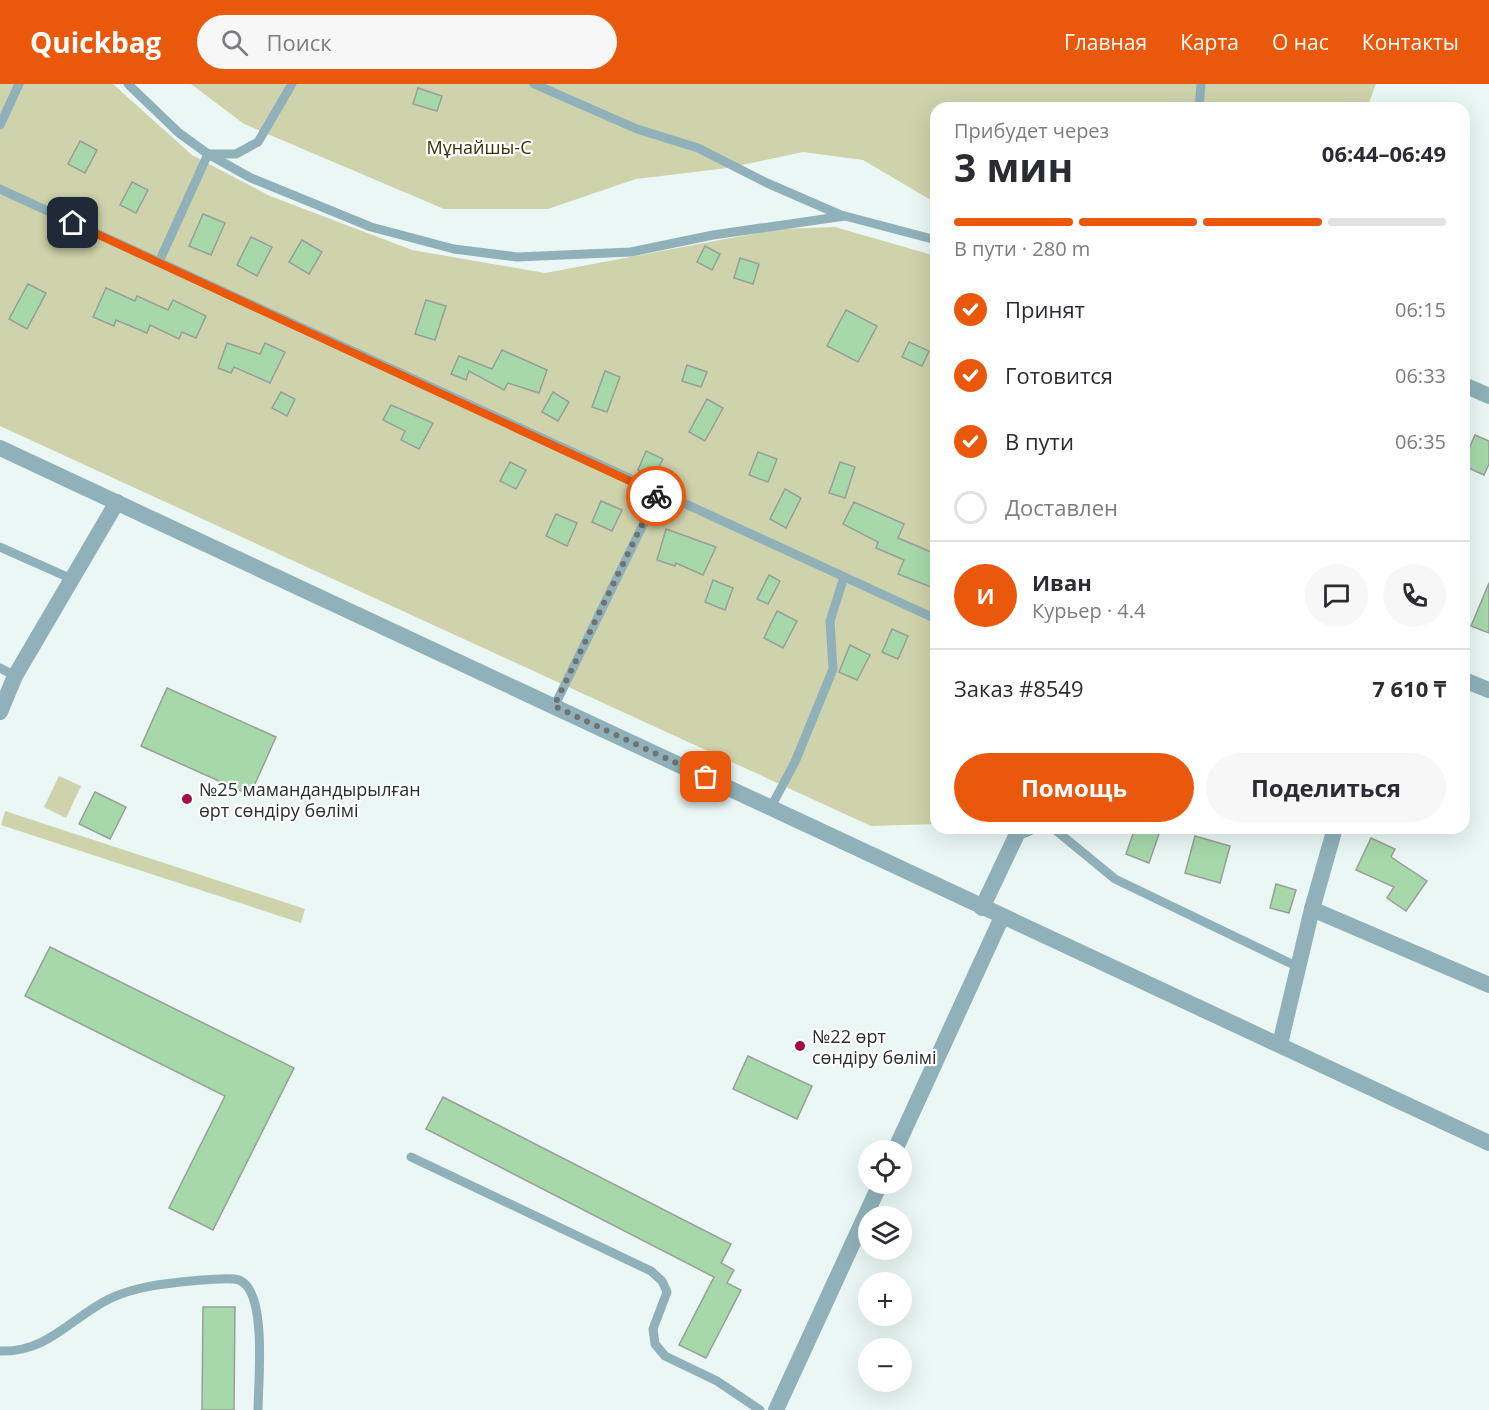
<!DOCTYPE html>
<html lang="ru">
<head>
<meta charset="utf-8">
<style>
	:root { --surface:#fff; --page:#f7f7f7; --text:#2b2b33; --muted:#7c7c81; --line:#e1e1e2; --accent:#ea580c }
	body { margin:0; font-family:"Open Sans",sans-serif; background:var(--page); color:var(--text); height:100vh; display:flex; flex-direction:column; font-size:22px; white-space:nowrap }
	* { box-sizing:border-box; margin:0 }
	p { font-size:20px; color:var(--muted) }
	.icon { flex:none; width:33px; height:33px; fill:none; stroke:currentColor; stroke-width:2; stroke-linecap:round; stroke-linejoin:round }
	.map { position:relative; flex:1; overflow:hidden }
	.details { position:absolute; left:930px; top:18px; width:540px; height:732px; display:flex; flex-direction:column; background:var(--surface); border-radius:18px; box-shadow:0 6px 24px #0002 }
	.details>* { flex:none }
	.fabs { position:absolute; left:858px; top:1056px; display:grid; gap:12px }
	.fabs a { display:grid; place-items:center; width:54px; height:54px; border-radius:50%; background:var(--surface); box-shadow:0 6px 24px #0002; font-size:30px }
	.pin { position:absolute; display:grid; place-items:center; width:51px; height:51px; color:#fff; margin:-26px; border-radius:12px; box-shadow:0 3px 9px #0006 }
	.courier { position:absolute; display:grid; place-items:center; width:60px; height:60px; margin:-30px; border:4px solid #ea580c; border-radius:50%; background:#fff; color:#222; box-shadow:0 2px 8px #0007 }
	.headline em { font-style:normal; font-weight:700 }
	.headline div { display:flex; flex-direction:column-reverse }
	.headline { display:flex; align-items:center; justify-content:space-between; height:102px; padding:0 24px }
	h1 { font-size:39px; font-weight:700; line-height:45px }
	.bar { display:grid; grid-template-columns:repeat(4,1fr); gap:9px 6px; align-content:center; height:72px; padding:0 24px }
	.bar i { height:8px; border-radius:4px; background:var(--line) }
	.bar .current { background:var(--accent) }
	.bar p { grid-column:span 4 }
	.line { display:flex; align-items:center; gap:15px; padding:0 24px; border-top:2px solid var(--line) }
	.line div { flex:1 }
	.round { display:grid; place-items:center; flex:none; width:63px; height:63px; border-radius:32px; background:var(--page) }
	ol { padding:0 24px; list-style:none }
	li { display:flex; align-items:center; gap:18px; height:66px }
	li p { margin-inline-start:auto }
	li .icon { padding:6px; border-radius:50%; background:var(--accent); color:#fff; stroke-width:4 }
	li:last-child { color:var(--muted) }
	li i { width:33px; height:33px; border:3px solid var(--line); border-radius:50% }
	.cta { display:flex; gap:12px; margin-top:auto; padding:12px 24px }
	.cta a { flex:1; height:69px; border-radius:36px; background:var(--accent); color:#fff; font-size:24px; font-weight:700; line-height:69px; text-align:center }
	.cta a+a { background:var(--page); color:var(--text) }
	header { display:flex; align-items:center; gap:36px; box-sizing:border-box; height:84px; padding:0 30px; background:var(--accent); color:#fff }
	header strong { font-size:28px }
	nav { display:flex; gap:33px; margin-inline-start:auto; font-size:21px }
	.search { width:420px; height:54px; background:var(--page); display:flex; align-items:center; gap:15px; box-sizing:border-box; padding:0 21px; border-radius:33px; color:var(--muted); font-size:22px }
	.map>svg:first-child { display:block }
	.green { fill:#cfd3ab }
	.building { fill:#a6d8aa; stroke:#989f98; stroke-width:1.5 }
	.lines { fill:none; stroke-linecap:round; stroke-linejoin:round }
	.service { stroke:#90b1b9; stroke-width:9 }
	.minor { stroke:#90b1b9; stroke-width:16 }
	.tertiary { stroke:#90b1b9; stroke-width:16 }
	.done { stroke:#6d7472; stroke-width:6; stroke-dasharray:0 10.8 }
	.route { stroke:#ea580c; stroke-width:8 }
	.poi-dot { fill:#a50e46; stroke:#fff; stroke-width:2 }
	.labels { text-anchor:middle; dominant-baseline:central; stroke-width:4.5; stroke-linejoin:round; paint-order:stroke }
	.park-label { font-size:18px; fill:#343603; stroke:#fff }
	.poi-label { font-size:18px; fill:#292d2c; stroke:#fff; text-anchor:start }
</style>
</head>
<body>
<header>
<strong>Quickbag</strong>
<div class="search"><svg class="icon" aria-label="search" viewBox="0 0 24 24"><circle cx="10" cy="10" r="6"/><path d="M15 15l6 6"/></svg>Поиск</div>
<nav><a>Главная</a><a>Карта</a><a>О нас</a><a>Контакты</a></nav>
</header>
<div class="map">
<svg width="1489" height="1326" viewBox="0 0 1489 1326">
	<rect width="100%" height="100%" fill="#eaf7f4"/>
	<g class="green">
		<polygon points="0,0 113,0 192,71 270,112 412,166 545,189 779,145 835,143 936,172 936,740 871,742 0,342"/>
		<polygon points="191,0 1376,0 1367,24 936,24 936,119 863,76 803,68 728,84 636,95 548,125 444,125 244,40"/>
		<polygon points="59,692 81,702 66,734 44,723"/>
		<polygon points="5,727 305,825 301,839 1,741"/>
	</g>
	<g class="building">
		<polygon points="418,4 442,12 437,27 413,20"/>
		<polygon points="80,57 97,66 85,89 68,80"/>
		<polygon points="132,98 148,106 136,129 120,121"/>
		<polygon points="203,130 225,139 211,171 189,162"/>
		<polygon points="251,153 272,163 257,192 237,181"/>
		<polygon points="302,156 322,168 309,190 289,178"/>
		<polygon points="705,162 720,170 712,186 697,178"/>
		<polygon points="740,174 759,180 753,200 734,194"/>
		<polygon points="28,200 46,209 27,245 9,235"/>
		<polygon points="106,204 135,217 137,212 168,226 173,216 206,232 196,254 182,248 179,255 150,241 147,249 116,236 114,242 93,233"/>
		<polygon points="426,216 446,222 435,256 415,250"/>
		<polygon points="846,226 877,242 858,278 827,262"/>
		<polygon points="909,258 929,267 922,282 902,273"/>
		<polygon points="227,259 260,270 265,259 285,268 270,299 234,283 231,289 218,284"/>
		<polygon points="502,266 547,286 539,309 508,299 504,306 469,287 466,296 451,290 459,272 492,285"/>
		<polygon points="687,281 707,288 701,303 682,297"/>
		<polygon points="605,287 620,293 607,328 592,323"/>
		<polygon points="281,308 295,315 287,332 272,324"/>
		<polygon points="553,308 569,318 558,337 542,328"/>
		<polygon points="707,315 723,324 705,357 689,348"/>
		<polygon points="391,321 433,339 419,365 401,356 405,347 383,336"/>
		<polygon points="1475,351 1489,357 1489,380 1484,391 1464,382 1464,376"/>
		<polygon points="646,367 663,375 654,393 638,386"/>
		<polygon points="758,368 777,375 768,398 749,391"/>
		<polygon points="510,378 526,386 516,405 500,397"/>
		<polygon points="840,378 855,383 845,414 829,409"/>
		<polygon points="785,405 801,414 786,444 770,435"/>
		<polygon points="601,417 622,426 612,447 592,438"/>
		<polygon points="854,418 904,440 898,454 936,470 936,505 898,490 904,476 876,464 878,458 843,440"/>
		<polygon points="556,430 577,439 567,462 546,452"/>
		<polygon points="666,445 716,463 703,491 676,479 675,482 657,476"/>
		<polygon points="769,491 780,497 768,520 757,515"/>
		<polygon points="713,496 733,504 725,526 705,518"/>
		<polygon points="1489,499 1489,549 1471,542"/>
		<polygon points="777,527 797,537 783,564 764,554"/>
		<polygon points="892,545 908,552 898,575 882,568"/>
		<polygon points="850,561 870,571 857,596 839,588"/>
		<polygon points="167,604 276,653 250,711 141,662"/>
		<polygon points="95,708 126,723 110,755 79,740"/>
		<polygon points="1135,744 1161,744 1149,779 1126,770"/>
		<polygon points="1195,752 1230,762 1220,799 1185,789"/>
		<polygon points="1371,754 1395,765 1391,773 1427,797 1406,827 1387,814 1394,803 1356,786"/>
		<polygon points="1276,800 1296,806 1289,829 1270,824"/>
		<polygon points="50,863 294,984 213,1146 169,1124 225,1012 25,912"/>
		<polygon points="748,972 812,1002 797,1035 733,1005"/>
		<polygon points="443,1013 731,1160 721,1179 734,1186 727,1199 741,1206 706,1274 679,1261 714,1193 426,1045"/>
		<polygon points="203,1223 235,1223 234,1326 202,1326"/>
	</g>
	<g class="lines">
		<g class="service">
			<polyline points="128,0 179,49 208,70 251,94 371,143 454,165 517,173 631,168 713,151 845,132 936,156"/>
			<polyline points="534,0 637,45 698,64 767,99 843,132"/>
			<polyline points="1199,24 1201,0"/>
			<polyline points="0,41 19,0"/>
			<polyline points="0,105 936,535"/>
			<polyline points="159,178 208,70 236,70 258,58 292,0"/>
			<polyline points="0,463 72,495"/>
			<polyline points="0,584 15,592"/>
			<polyline points="554,623 658,410"/>
			<polyline points="771,723 795,678 833,585 830,537 844,493"/>
			<polyline points="1053,744 1115,795 1298,883"/>
			<polyline points="411,1073 651,1187 662,1197 667,1208 653,1245 655,1260 665,1272 717,1297 760,1326"/>
			<path d="M0,1267C47,1269 71,1234 109,1215C138,1201 171,1199 202,1196C214,1196 228,1193 239,1196C268,1207 258,1299 258,1326"/>
		</g>
		<g class="minor">
			<polyline points="1464,301 1489,312"/>
			<polyline points="1464,596 1489,606"/>
			<polyline points="0,628 15,592 117,418"/>
			<polyline points="982,824 1018,748 1028,744"/>
			<polyline points="1312,825 1489,901"/>
			<polyline points="1280,960 1312,825 1335,744"/>
		</g>
		<g class="tertiary">
			<polyline points="0,364 1489,1059"/>
			<polyline points="895,1066 1002,833"/>
			<polyline points="776,1326 880,1100"/>
		</g>
	</g>
	<g class="lines">
		<polyline class="done" points="656,412 554,622 706,693"/>
		<polyline class="route" points="73,139 658,410 656,412"/>
	</g>
	<g class="poi-dot">
		<circle cx="187" cy="715" r="6"/>
		<circle cx="800" cy="962" r="6"/>
	</g>
	<g class="labels">
		<g class="park-label">
			<text x="479" y="63">Мұнайшы-С</text>
		</g>
		<g class="poi-label">
			<text x="199" y="705">№25 мамандандырылған<tspan x="199" dy="21">өрт сөндіру бөлімі</tspan></text>
			<text x="812" y="952">№22 өрт<tspan x="812" dy="21">сөндіру бөлімі</tspan></text>
		</g>
	</g>
</svg>
<div class="fabs">
<a><svg class="icon" aria-label="locate" viewBox="0 0 24 24"><circle cx="12" cy="12" r="6"/><path d="M12 2v4M12 18v4M2 12h4M18 12h4"/></svg></a>
<a><svg class="icon" aria-label="layers" viewBox="0 0 24 24"><path d="M12 4l9 5-9 5-9-5zM3 14l9 5 9-5"/></svg></a>
<a>+</a>
<a>−</a>
</div>
<div class="pin" style="left:706px;top:693px;background:#ea580c"><svg class="icon" aria-label="bag" viewBox="0 0 24 24"><path d="M5 8h14l-1 12H6zM9 8a3 3 0 0 1 6 0"/></svg></div>
<div class="pin" style="left:73px;top:139px;background:#1f2937"><svg class="icon" aria-label="home" viewBox="0 0 24 24"><path d="M3 11l9-7 9 7M6 9v11h12V9"/></svg></div>
<div class="courier" style="left:656px;top:412px"><svg class="icon" aria-label="bike" viewBox="0 0 24 24"><circle cx="6" cy="16" r="4"/><circle cx="18" cy="16" r="4"/><path d="M6 16l4-8h5l3 8M10 8l3 8H6M13 5h3"/></svg></div>
<section class="details">
<div class="headline"><div><h1>3 мин</h1><p>Прибудет через</p></div><em>06:44–06:49</em></div>
<div class="bar"><i class="current"></i><i class="current"></i><i class="current"></i><i></i><p>В пути · 280 m</p></div>
<ol>
<li><svg class="icon" aria-label="check" viewBox="0 0 24 24"><path d="M5 12l5 5 9-10"/></svg>Принят<p>06:15</p></li>
<li><svg class="icon" aria-label="check" viewBox="0 0 24 24"><path d="M5 12l5 5 9-10"/></svg>Готовится<p>06:33</p></li>
<li><svg class="icon" aria-label="check" viewBox="0 0 24 24"><path d="M5 12l5 5 9-10"/></svg>В пути<p>06:35</p></li>
<li><i></i>Доставлен</li>
</ol>
<div class="line" style="height:108px"><b class="round" style="background:var(--accent);color:#fff">И</b><div><b>Иван</b><p>Курьер · 4.4</p></div><a class="round"><svg class="icon" aria-label="chat" viewBox="0 0 24 24"><path d="M4 5h16v11H9l-5 4z"/></svg></a><a class="round"><svg class="icon" aria-label="phone" viewBox="0 0 24 24"><path d="M5 4h4l2 5-3 2q2 4 5 5l2-3 5 2v4C11 20 4 13 5 4z"/></svg></a></div>
<div class="line" style="height:78px"><div>Заказ #8549</div><b>7 610 ₸</b></div>
<div class="cta"><a>Помощь</a><a>Поделиться</a></div>
</section>
</div>
</body>
</html>
